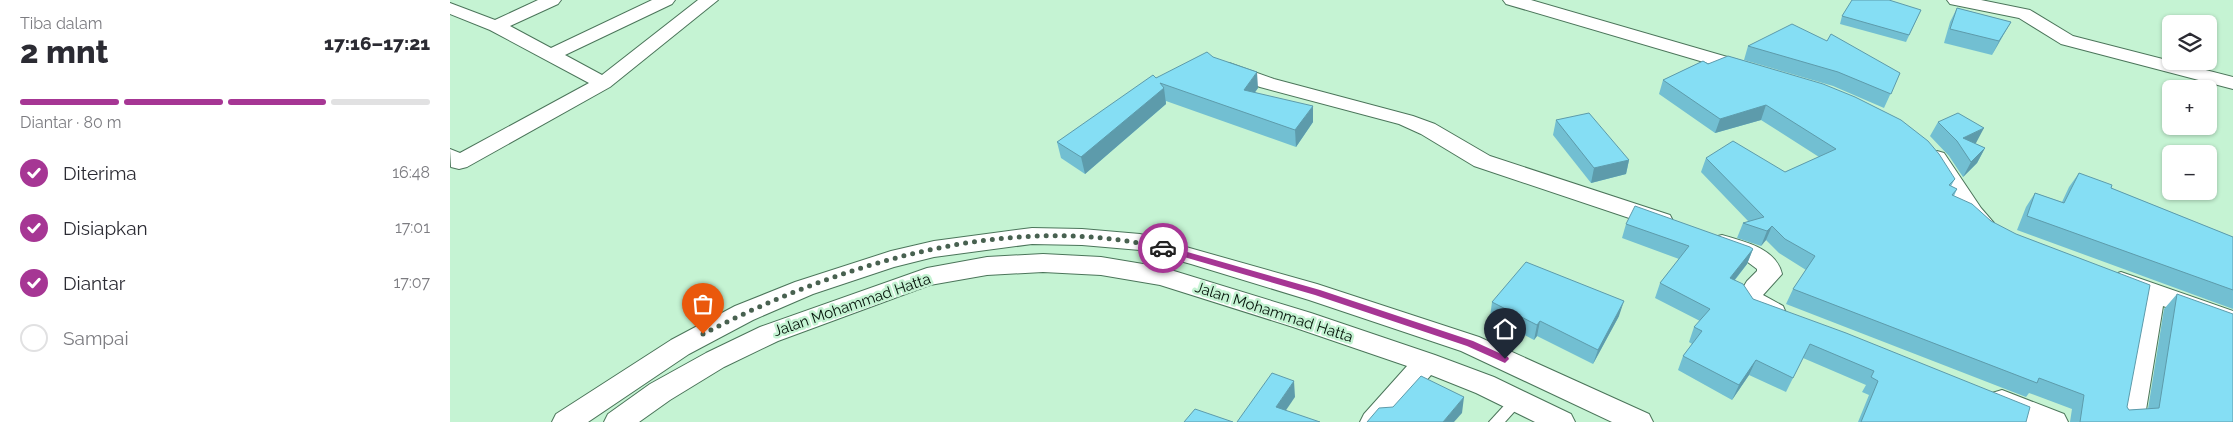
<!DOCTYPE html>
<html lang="id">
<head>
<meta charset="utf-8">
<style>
	:root { --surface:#fff; --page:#f2f2f3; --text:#2b2b33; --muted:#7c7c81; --line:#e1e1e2; --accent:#a63694 }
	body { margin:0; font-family:Raleway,sans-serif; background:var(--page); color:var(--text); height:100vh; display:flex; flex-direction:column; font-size:19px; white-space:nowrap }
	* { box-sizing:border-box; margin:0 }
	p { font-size:16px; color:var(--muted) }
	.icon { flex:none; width:28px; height:28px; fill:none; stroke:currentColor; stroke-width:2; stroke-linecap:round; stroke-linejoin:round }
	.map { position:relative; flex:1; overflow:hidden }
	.sheet { display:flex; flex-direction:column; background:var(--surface); width:450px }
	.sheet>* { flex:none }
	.buttons { position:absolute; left:1712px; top:15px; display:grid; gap:10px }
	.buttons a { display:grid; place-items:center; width:55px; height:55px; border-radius:8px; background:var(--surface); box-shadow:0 1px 4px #0004; font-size:25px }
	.pin { position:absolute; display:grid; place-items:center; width:42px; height:42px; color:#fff; margin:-51px -21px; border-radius:50% 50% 50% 0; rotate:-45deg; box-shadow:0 0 5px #0007 }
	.pin .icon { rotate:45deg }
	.courier { position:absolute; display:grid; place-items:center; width:50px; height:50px; margin:-25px; border:4px solid #a63694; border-radius:50%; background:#fff; color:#222; box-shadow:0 1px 6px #0007 }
	.head em { font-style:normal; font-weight:800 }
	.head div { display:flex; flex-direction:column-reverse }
	.head { display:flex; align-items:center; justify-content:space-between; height:85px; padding:0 20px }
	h1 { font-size:32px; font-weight:800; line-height:38px }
	.bar { display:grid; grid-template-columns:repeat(4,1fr); gap:8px 5px; align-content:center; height:60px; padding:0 20px }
	.bar i { height:6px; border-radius:4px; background:var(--line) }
	.bar .on { background:var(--accent) }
	.bar p { grid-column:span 4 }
	ol { padding:0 20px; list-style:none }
	li { display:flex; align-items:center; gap:15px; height:55px }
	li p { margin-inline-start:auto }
	li .icon { padding:5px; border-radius:50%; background:var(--accent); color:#fff; stroke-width:4 }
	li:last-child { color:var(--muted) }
	li i { width:28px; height:28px; border:2px solid var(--line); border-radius:50% }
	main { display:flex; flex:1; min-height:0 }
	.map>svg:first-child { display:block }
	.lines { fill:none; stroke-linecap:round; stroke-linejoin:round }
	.service-casing { stroke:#4b755a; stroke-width:2 }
	.minor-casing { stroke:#4b755a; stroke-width:2 }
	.service { fill:#fff; fill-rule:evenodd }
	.minor { fill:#fff; fill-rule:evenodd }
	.wall { fill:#72bfd2 }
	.shaded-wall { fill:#5d9bab }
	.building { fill:#85def4; stroke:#5d9bab }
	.route { fill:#a63694 }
	.done { stroke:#486150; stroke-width:5; stroke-dasharray:0 9 }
	.labels { text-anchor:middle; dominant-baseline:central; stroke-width:5; stroke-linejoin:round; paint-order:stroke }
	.street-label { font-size:15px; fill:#041309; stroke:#c5f3d3 }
</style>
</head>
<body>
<main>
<section class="sheet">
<div class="head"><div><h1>2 mnt</h1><p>Tiba dalam</p></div><em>17:16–17:21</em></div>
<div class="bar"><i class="on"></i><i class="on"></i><i class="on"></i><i></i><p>Diantar · 80 m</p></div>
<ol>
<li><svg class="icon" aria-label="check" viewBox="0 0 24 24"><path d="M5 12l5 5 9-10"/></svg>Diterima<p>16:48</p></li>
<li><svg class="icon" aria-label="check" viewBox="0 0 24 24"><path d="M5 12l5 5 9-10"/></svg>Disiapkan<p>17:01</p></li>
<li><svg class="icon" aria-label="check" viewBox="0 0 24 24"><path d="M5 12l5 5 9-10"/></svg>Diantar<p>17:07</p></li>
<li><i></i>Sampai</li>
</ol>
</section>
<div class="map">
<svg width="1783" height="422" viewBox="0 0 1783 422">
	<rect width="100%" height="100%" fill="#c5f3d3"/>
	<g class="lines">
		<g class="service-casing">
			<polygon id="service" points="1066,396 1071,398 1073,402 1055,422 1039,422 1061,398"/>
		</g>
		<g class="minor-casing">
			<g id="minor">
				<polygon points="88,0 111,0 108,4 60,26 101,48 202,0 225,0 222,4 115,55 152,75 248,0 268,0 160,87 17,167 9,169 1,167 0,149 10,153 139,83 40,30 0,14 0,3 45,20"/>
				<polygon points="1053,0 1081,0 1305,65 1308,69 1305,73 1298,75 1291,73 1056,4"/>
				<polygon points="1497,0 1531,0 1580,10 1623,36 1783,77 1783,89 1611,44 1569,18 1500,4"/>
				<polygon points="779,63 824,79 963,116 985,124 1040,156 1220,215 1223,221 1220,227 1212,229 1024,166 971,134 949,124 810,87 772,73 769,69 772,65"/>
				<path d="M1487,151L1494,153L1531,208L1544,223L1541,229C1536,230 1531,232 1526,229C1512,222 1486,173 1476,158L1480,153Z"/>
				<polygon points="582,228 632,229 690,234 867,284 1029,337 1199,414 1203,422 1162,422 1011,351 859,300 741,264 690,250 632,245 582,244 484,257 444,267 363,294 303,320 239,354 138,422 102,422 106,414 221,340 285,306 345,282 441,251 484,241"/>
				<path d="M1272,235C1295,242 1326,248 1332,274L1313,295L1333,306L1336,313L1333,320C1314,326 1297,312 1288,296L1297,281L1307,271V269L1295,260L1264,249L1260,243L1264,237Z"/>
				<polygon points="593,254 651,257 711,267 861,313 985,355 1044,377 1121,414 1125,422 1085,422 1026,393 981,375 941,422 910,422 914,414 957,366 843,327 710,285 651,275 593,272 537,275 480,285 328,341 274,367 220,400 189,422 154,422 158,414 200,384 256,353 310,327 477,268 537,257"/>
				<polygon points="1671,272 1783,311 1783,331 1713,306 1694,422 1666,422 1690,297 1662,287 1659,281 1662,275"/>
				<polygon points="1552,390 1614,414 1618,422 1574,422 1542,409 1538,401 1542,393"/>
			</g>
		</g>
		<use href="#service" class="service"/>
		<use href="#minor" class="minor"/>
	</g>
	<g class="wall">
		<polygon points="1507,8 1561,22 1542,55 1494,43 1500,22"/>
		<polygon points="1471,10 1456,42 1390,24 1392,16"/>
		<polygon points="1377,41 1450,73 1434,108 1383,86 1294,60 1298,46"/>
		<polygon points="763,57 808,88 805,92 863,122 846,147 716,101 716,104 635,174 611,158 607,142 706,78"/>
		<polygon points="1253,61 1505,179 1501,186 1507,189 1504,196 1679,410 1698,409 1714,309 1727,294 1783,422 1620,422 1622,409 1579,393 1576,397 1336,304 1343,289 1356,270 1329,253 1316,240 1311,246 1287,238 1293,223 1299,222 1251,172 1256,158 1335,172 1369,157 1311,120 1265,133 1209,94 1213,80"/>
		<polygon points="1106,120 1179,160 1176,174 1141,183 1103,135"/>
		<polygon points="1488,122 1526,143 1524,143 1535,148 1527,163 1513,177 1499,156 1480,136"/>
		<polygon points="1629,173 1661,188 1783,237 1783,309 1567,230 1576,207 1585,193 1612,202 1619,187"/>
		<polygon points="1176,224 1303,249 1297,264 1285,280 1303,299 1576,422 1408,422 1419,395 1412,392 1416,385 1353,358 1336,392 1299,375 1282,400 1228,370 1233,356 1242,344 1239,342 1244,327 1250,321 1205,298 1210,283 1229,259 1172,238"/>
		<polygon points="1042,302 1169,316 1143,364 1087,336 1084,340 1040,317"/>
	</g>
	<g class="shaded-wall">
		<polygon points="1561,22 1553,35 1542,55 1549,41"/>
		<polygon points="807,72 808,88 795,106 794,90"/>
		<polygon points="714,88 716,104 635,174 631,157"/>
		<polygon points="1316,105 1311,120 1265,133 1270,119"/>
		<polygon points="863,106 863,122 846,147 845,130"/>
		<polygon points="1534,128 1526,143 1512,149 1513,138"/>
		<polygon points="1535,148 1527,163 1513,177 1521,162"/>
		<polygon points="1179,160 1176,174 1141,183 1144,168"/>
		<polygon points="1322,226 1316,240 1311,246 1317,231"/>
		<polygon points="1303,249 1297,264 1275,292 1280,278"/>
		<polygon points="1174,301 1169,316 1143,364 1148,350"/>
		<polygon points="1090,321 1087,336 1084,340 1087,325"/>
		<polygon points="1306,360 1299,375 1282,400 1289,385"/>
		<polygon points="844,381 845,397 828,422 826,407"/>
		<polygon points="1014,397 1012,413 1004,422 993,422"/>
	</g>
	<g class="building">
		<polygon points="1402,0 1439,0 1471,10 1459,35 1392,16"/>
		<polygon points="1507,8 1561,22 1549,41 1500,29"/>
		<polygon points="1342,24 1377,41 1381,34 1450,73 1441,94 1388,72 1298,46"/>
		<polygon points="757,52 763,57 807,72 794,90 863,106 845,130 710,83 714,88 631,157 607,142 703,75 706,78"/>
		<polygon points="1278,56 1373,84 1405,97 1451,120 1478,141 1489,154 1505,179 1499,185 1507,189 1502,195 1522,204 1541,221 1566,234 1700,285 1677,407 1679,410 1709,408 1727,294 1783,314 1783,422 1630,422 1634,395 1589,378 1587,383 1343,289 1365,256 1335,239 1322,226 1317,231 1293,223 1314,217 1256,158 1283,141 1335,172 1386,149 1316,105 1270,119 1213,80 1253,61 1258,64"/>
		<polygon points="1139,113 1179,160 1144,168 1106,120"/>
		<polygon points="1508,113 1534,128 1513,138 1535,148 1521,162 1507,141 1488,122"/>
		<polygon points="1629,173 1662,185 1661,188 1783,237 1783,290 1577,216 1585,193 1614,203"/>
		<polygon points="1185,206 1300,247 1303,249 1280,278 1293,284 1303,299 1396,333 1580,407 1576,422 1411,422 1428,381 1421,377 1424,371 1360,344 1343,378 1306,360 1289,385 1233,356 1252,331 1244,327 1260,309 1210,283 1239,246 1176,224"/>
		<polygon points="1076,262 1174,301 1148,350 1090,321 1087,325 1042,302"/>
		<polygon points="822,373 844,381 826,407 870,422 787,422"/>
		<polygon points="971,376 1014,397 993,422 917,422 929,408 943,407"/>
		<polygon points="745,409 783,422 734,422"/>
	</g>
	<polygon class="route" points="713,245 870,290 1023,341 1058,357 1059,359 1055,363 1017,346 865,295 710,250 710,246"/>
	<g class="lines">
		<path class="done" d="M253,334C390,263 559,211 713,248"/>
	</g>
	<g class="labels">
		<g class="street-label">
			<text transform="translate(402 305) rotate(-19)">Jalan Mohammad Hatta</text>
			<text transform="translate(824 312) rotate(18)">Jalan Mohammad Hatta</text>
		</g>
	</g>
</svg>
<div class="buttons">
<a><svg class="icon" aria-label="layers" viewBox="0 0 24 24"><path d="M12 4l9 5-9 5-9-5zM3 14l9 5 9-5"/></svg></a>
<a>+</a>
<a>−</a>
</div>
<div class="pin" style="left:253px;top:334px;background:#ea580c"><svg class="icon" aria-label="bag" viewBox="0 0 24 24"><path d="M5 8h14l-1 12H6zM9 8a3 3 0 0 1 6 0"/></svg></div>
<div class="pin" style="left:1055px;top:359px;background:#1f2937"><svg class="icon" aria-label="home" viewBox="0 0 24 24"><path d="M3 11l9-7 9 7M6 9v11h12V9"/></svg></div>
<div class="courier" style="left:713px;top:248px"><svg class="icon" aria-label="car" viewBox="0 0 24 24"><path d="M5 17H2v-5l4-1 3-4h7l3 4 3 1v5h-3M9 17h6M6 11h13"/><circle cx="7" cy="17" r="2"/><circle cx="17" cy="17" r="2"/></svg></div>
</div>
</main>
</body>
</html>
